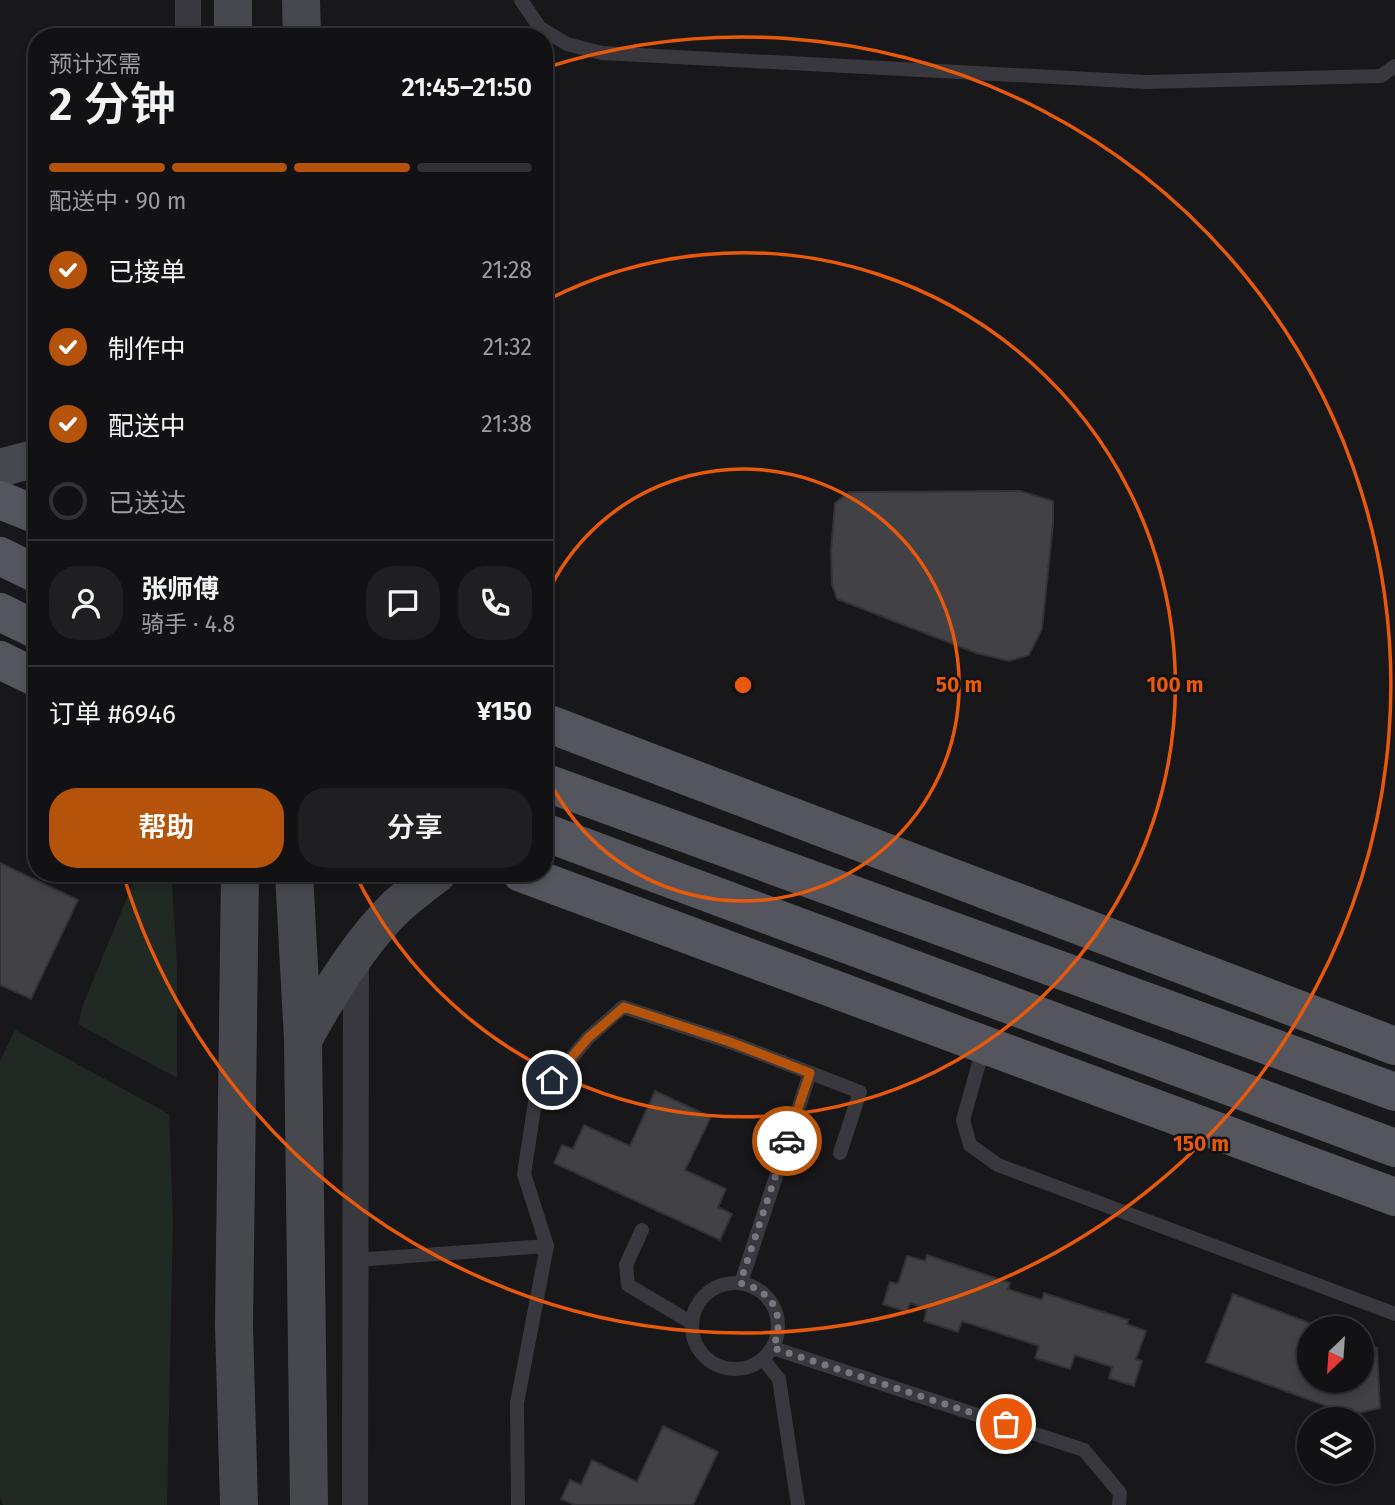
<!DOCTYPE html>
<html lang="zh">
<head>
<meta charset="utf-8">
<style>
	:root { --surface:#121113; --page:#1f1f21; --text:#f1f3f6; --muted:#9c9da0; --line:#313133; --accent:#b45309 }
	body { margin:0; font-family:"Fira Sans","Noto Sans SC",sans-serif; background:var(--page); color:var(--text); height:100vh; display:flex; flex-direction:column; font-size:26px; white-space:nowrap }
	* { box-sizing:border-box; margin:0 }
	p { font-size:23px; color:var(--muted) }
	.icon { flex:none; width:38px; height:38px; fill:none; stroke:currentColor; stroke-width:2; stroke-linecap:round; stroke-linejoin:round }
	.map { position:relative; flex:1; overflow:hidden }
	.details { position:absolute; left:28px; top:28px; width:525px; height:854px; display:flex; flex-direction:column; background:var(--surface); border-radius:28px; box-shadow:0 4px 10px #0003,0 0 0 2px var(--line) }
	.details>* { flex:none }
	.needle { width:46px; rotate:205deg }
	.controls { position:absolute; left:1297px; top:1316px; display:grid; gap:14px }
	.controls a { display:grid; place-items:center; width:77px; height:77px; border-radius:50%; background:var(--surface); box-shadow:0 4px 10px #0003,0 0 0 2px var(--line); font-size:35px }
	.pin { position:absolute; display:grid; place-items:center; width:60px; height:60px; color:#fff; margin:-30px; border:4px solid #fff; border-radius:50%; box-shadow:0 2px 7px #0007 }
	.courier { position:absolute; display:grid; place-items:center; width:70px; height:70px; margin:-35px; border:5px solid #b45309; border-radius:50%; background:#fff; color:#222; box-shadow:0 2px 9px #0007 }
	.head em { font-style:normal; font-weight:600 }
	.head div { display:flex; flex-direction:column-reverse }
	.head { display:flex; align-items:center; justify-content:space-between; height:119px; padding:0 21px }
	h1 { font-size:46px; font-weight:600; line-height:52px }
	.bar { display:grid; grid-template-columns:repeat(4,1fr); gap:10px 7px; align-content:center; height:84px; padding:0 21px }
	.bar i { height:9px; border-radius:5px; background:var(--line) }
	.bar .active { background:var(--accent) }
	.bar p { grid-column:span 4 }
	.line { display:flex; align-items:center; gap:18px; padding:0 21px; border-top:2px solid var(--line) }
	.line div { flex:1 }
	.round { display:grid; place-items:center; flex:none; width:74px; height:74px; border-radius:28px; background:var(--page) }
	ol { padding:0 21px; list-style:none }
	li { display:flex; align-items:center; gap:21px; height:77px }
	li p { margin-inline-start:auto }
	li .icon { padding:7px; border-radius:50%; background:var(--accent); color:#fff; stroke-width:4 }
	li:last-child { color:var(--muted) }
	li i { width:38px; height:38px; border:4px solid var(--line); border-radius:50% }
	.primary-button { display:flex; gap:14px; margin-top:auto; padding:14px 21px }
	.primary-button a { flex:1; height:80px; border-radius:28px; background:var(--accent); color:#fff; font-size:28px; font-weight:600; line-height:80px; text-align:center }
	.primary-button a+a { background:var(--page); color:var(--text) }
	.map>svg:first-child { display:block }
	.green { fill:#212924 }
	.building { fill:#424146; stroke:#323135; stroke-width:2 }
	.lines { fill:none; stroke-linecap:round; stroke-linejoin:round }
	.lane { stroke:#39383e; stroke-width:14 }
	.street { stroke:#39383e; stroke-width:26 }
	.secondary { stroke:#47474e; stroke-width:38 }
	.primary { stroke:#55555d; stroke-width:38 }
	.done { stroke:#777780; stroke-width:7; stroke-dasharray:0 12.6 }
	.route { stroke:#b45309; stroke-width:9 }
	.ring { fill:none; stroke:#e8590c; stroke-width:3.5 }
	.centre { fill:#e8590c; stroke:#131214; stroke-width:3.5 }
	.ring-label { font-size:21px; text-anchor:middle; font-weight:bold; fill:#e8590c; stroke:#131214; stroke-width:5; stroke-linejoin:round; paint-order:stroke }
</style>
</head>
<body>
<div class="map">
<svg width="1395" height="1505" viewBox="0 0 1395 1505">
	<rect width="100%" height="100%" fill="#181719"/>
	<g class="green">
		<polygon points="137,873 150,873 172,883 177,964 177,1078 79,1025 81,1010"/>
		<polygon points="15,1030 169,1114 173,1222 167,1505 3,1505 0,1497 0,1061"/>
	</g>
	<g class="building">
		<polygon points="1020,491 1053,501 1053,524 1042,629 1029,655 1009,661 976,653 837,599 832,584 831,550 835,503 849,492"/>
		<polygon points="0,863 78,900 31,999 0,985"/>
		<polygon points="655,1091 711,1117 685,1170 726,1189 718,1207 732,1214 720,1240 554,1163 562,1145 573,1149 584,1125 630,1146"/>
		<polygon points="927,1255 1010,1283 1008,1289 1042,1300 1044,1293 1128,1320 1127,1324 1146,1331 1136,1359 1142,1361 1134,1386 1109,1378 1112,1367 1075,1355 1070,1369 1035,1358 1039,1346 962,1321 958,1332 924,1321 927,1309 910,1303 907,1312 883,1304 890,1282 898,1284 907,1256 925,1261"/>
		<polygon points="1233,1294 1323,1328 1309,1328 1309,1381 1362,1381 1362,1343 1377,1348 1380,1408 1351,1415 1206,1362"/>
		<polygon points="663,1426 718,1452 693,1505 575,1505 561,1499 570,1480 581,1485 592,1460 637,1482"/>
	</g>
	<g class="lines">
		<g class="lane">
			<polyline points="521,0 540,28 567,44 602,53 1146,82 1381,76 1395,66"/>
			<polyline points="984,1045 963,1120 970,1145 998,1165 1395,1314"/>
			<polyline points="642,1230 626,1265 628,1285 692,1323"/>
			<polyline points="547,1246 524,1174 535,1102 588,1038 623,1007 730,1042 860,1092 840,1153"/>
			<polyline points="355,1260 547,1246 517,1403 518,1505"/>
			<circle cx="735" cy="1326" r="43"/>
			<polyline points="741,1283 810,1073"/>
			<polyline points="773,1348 1084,1450 1120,1493 1119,1505"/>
			<polyline points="763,1359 779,1379 798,1505"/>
		</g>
		<g class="street">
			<polyline points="188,0 188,37"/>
			<polyline points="355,1505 356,956"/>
		</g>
		<g class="secondary">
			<polyline points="233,0 233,37"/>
			<polyline points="301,0 302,37"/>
			<polyline points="0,468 37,458"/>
			<polyline points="294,873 303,1040 309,1505"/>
			<path d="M303,1040C327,996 360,942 396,907C409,895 424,884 438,873"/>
			<polyline points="239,1505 234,1325 240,873"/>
		</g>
		<g class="primary">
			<polyline points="0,500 37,515"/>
			<polyline points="0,556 37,574"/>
			<polyline points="0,612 37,630"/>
			<polyline points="0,660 37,678"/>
			<polyline points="544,722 1395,1046"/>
			<polyline points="544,782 1395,1092"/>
			<polyline points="544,832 1395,1148"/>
			<polyline points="521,873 1395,1197"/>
		</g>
	</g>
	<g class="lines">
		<path class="done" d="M787,1141L740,1283C774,1291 786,1316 773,1348L1006,1424"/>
		<polyline class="route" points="552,1080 588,1038 624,1007 730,1042 810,1073 787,1141"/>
	</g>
	<g class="ring">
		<path d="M545 599A216 216 0 1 1 545 771"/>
		<path d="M547 300A432 432 0 1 1 355 874"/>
		<path d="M548 67A648 648 0 1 1 123 874"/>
	</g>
	<circle cx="743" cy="685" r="10" class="centre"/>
	<g class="ring-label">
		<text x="959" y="692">50 m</text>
		<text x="1175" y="692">100 m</text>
		<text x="1201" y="1151">150 m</text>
	</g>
</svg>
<div class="controls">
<a><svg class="needle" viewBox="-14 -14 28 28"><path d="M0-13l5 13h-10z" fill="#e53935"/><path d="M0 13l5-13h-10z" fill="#9c9da0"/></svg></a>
<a><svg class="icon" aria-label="layers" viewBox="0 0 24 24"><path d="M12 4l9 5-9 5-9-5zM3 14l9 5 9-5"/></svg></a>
</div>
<div class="pin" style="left:1006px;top:1424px;background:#ea580c"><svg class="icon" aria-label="bag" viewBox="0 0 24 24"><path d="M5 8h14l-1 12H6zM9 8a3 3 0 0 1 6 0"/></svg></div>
<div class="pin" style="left:552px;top:1080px;background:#1f2937"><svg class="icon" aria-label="home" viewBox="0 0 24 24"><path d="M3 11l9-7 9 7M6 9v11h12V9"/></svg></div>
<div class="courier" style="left:787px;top:1141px"><svg class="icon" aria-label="car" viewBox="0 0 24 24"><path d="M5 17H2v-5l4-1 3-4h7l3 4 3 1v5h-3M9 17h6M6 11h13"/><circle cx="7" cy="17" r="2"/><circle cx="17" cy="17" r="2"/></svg></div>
<section class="details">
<div class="head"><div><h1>2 分钟</h1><p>预计还需</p></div><em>21:45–21:50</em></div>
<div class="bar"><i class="active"></i><i class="active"></i><i class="active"></i><i></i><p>配送中 · 90 m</p></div>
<ol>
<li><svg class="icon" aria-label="check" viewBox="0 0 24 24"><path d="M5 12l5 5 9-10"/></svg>已接单<p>21:28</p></li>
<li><svg class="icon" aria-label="check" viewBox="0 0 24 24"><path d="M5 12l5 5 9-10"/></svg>制作中<p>21:32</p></li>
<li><svg class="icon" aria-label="check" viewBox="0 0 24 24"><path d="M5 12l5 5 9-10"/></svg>配送中<p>21:38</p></li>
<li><i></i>已送达</li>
</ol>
<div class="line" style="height:126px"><a class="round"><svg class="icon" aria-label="person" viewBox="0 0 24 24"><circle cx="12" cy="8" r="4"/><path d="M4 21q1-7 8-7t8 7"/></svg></a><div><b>张师傅</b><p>骑手 · 4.8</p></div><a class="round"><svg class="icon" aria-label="chat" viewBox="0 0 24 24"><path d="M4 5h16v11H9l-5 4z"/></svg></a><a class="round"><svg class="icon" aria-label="phone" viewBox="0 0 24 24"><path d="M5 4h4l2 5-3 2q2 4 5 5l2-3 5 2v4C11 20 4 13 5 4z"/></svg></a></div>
<div class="line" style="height:91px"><div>订单 #6946</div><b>¥150</b></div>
<div class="primary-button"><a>帮助</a><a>分享</a></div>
</section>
</div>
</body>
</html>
